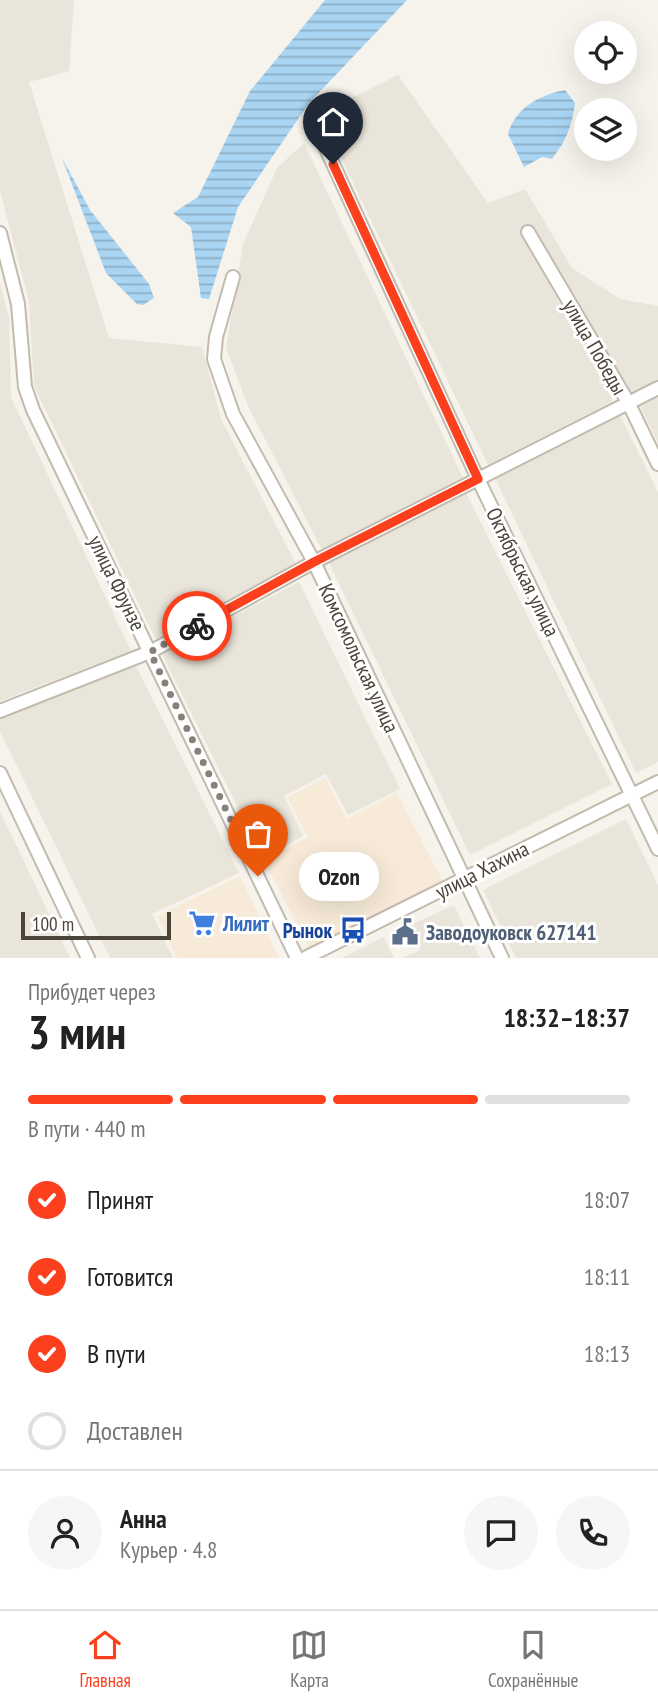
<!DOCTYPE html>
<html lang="ru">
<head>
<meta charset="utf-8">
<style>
	:root { --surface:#fff; --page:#f6f6f6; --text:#222; --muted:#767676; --line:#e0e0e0; --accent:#fc3f1d }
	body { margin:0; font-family:"PT Sans Narrow",sans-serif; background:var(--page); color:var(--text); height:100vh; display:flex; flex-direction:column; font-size:26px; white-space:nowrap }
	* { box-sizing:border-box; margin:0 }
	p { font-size:23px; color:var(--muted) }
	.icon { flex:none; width:38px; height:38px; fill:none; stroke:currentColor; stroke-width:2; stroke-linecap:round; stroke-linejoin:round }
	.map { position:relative; height:958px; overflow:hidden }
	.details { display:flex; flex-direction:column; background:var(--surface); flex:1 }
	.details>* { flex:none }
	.controls { position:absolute; left:574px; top:21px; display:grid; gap:14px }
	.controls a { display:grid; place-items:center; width:63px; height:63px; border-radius:50%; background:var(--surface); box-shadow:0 7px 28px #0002; font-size:35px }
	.scale { position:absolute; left:21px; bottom:18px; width:150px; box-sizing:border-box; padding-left:7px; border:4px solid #4b4439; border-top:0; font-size:19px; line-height:24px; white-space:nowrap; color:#4b4439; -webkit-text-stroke:5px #fff; paint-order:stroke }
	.pin { position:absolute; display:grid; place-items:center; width:60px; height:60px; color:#fff; margin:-72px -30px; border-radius:50% 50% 50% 0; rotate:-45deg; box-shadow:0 0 7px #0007 }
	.pin .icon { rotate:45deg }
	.courier { position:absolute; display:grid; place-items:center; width:70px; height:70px; margin:-35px; border:5px solid #fc3f1d; border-radius:50%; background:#fff; color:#222; box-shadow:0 2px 9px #0007 }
	.bubble { position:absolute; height:49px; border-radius:24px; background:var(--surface); box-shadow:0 7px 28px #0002; font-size:23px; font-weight:800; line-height:49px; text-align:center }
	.summary em { font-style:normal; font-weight:800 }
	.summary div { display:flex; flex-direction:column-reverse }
	.summary { display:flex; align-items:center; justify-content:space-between; height:119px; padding:0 28px }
	h1 { font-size:46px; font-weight:800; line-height:52px }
	.bar { display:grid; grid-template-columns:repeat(4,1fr); gap:10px 7px; align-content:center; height:84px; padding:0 28px }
	.bar i { height:9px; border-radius:5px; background:var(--line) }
	.bar .on { background:var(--accent) }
	.bar p { grid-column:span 4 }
	.line { display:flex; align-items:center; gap:18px; padding:0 28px; border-top:2px solid var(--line) }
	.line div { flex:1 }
	.round { display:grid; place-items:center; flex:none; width:74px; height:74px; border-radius:37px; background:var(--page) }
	ol { padding:0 28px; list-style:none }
	li { display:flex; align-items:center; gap:21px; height:77px }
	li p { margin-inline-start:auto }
	li .icon { padding:7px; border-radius:50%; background:var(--accent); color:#fff; stroke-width:4 }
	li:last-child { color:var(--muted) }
	li i { width:38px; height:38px; border:4px solid var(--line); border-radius:50% }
	.tabs { display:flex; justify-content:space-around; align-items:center; height:98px; border-top:2px solid var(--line); background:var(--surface); font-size:19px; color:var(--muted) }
	.tabs a { display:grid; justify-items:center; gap:4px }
	.tabs .on { color:var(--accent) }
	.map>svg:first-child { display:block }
	.residential { fill:#eae5da }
	.commercial { fill:#f7ead8 }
	.water { fill:url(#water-rules) }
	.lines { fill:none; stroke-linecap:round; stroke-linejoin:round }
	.minor-casing { stroke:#c2bbae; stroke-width:16 }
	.minor { stroke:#fff; stroke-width:12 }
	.done { stroke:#878178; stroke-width:7; stroke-dasharray:0 12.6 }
	.route { stroke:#fc3f1d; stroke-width:9 }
	.labels { text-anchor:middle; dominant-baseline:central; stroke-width:6; stroke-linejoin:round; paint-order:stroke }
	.street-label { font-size:21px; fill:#4b4439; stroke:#fff }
	.shop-label { font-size:21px; font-weight:bold; fill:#366cbe; stroke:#fff; text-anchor:start }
	.transit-label { font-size:21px; font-weight:bold; fill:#164399; stroke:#fff; text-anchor:end }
	.service-label { font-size:21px; font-weight:bold; fill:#4e5e75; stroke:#fff; text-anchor:start }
</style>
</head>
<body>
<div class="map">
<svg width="658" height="958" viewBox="0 0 658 958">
	<defs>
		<pattern id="water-rules" width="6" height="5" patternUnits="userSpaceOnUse" patternTransform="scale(1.75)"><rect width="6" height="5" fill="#a9d4f2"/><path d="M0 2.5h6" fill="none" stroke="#8caec5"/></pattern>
	</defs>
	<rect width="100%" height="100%" fill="#f6f3ec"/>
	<g class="residential">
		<polygon points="0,0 74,0 69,71 29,82 109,338 202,347 221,419 297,566 156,640 34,386 29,301 0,191"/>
		<polygon points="398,75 488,203 525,189 572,268 620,299 658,306 658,383 633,394 528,228 521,232 613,401 488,465 325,124 339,104"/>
		<polygon points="304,143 464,480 322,550 248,406 226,348 243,244 277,168"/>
		<polygon points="0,283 9,318 11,397 131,651 0,701"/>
		<polygon points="658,394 658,443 639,404"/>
		<polygon points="619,413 658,492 658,762 636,773 495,478"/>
		<polygon points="466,493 612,784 470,855 328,561"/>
		<polygon points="299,582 400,789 348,815 326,774 284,796 303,836 263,858 162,654"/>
		<polygon points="136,666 239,873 152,914 173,958 110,958 0,731 0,718"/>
		<polygon points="0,811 70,958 0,958"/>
		<polygon points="626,819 658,885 658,958 516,958 483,890"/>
		<polygon points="454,905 480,958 403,958 420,950 408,926"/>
		<polygon points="384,937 394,958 342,958"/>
	</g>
	<g class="commercial">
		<polygon points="325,778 347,819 397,793 443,882 311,951 264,860 308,837 287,797"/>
		<polygon points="240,876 279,958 177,958 157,916"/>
	</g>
	<g class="water">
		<polygon points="325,0 407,0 309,103 238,207 209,299 201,298 191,227 173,213 198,197 250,91"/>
		<path d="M565,90L575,103C572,126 566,141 552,159L542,157L524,167L508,134C516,107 540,95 565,90Z"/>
		<polygon points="62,158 90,210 149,284 154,298 143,305 137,304 106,273"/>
	</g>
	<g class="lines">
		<g class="minor-casing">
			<g id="minor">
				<polyline points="322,140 478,479 658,849"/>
				<polyline points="528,232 628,402 658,464"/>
				<polyline points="0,233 18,304 25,387 33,410 297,958"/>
				<polyline points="233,277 216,337 214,359 233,414 314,562 502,958"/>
				<polyline points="0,711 150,652 314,562 658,388"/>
				<polyline points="0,773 88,958"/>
				<polyline points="305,958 658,782"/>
			</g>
		</g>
		<use href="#minor" class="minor"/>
	</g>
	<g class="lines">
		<polyline class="done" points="197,626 150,652 258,876"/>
		<polyline class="route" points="197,626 314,562 478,479 333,164"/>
	</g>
	<defs>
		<g id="supermarket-bare" transform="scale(2.1)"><path d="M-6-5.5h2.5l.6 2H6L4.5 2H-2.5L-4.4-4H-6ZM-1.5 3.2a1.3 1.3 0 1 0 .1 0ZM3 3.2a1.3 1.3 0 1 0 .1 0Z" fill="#3f7fe0" stroke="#fff" stroke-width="2.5" paint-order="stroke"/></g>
		<g id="bus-bare" transform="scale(2.1)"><path d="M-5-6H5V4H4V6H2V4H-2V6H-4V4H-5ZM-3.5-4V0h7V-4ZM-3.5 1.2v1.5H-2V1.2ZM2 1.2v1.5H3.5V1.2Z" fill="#1a4fb4" stroke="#fff" stroke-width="2.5" paint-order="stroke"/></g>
		<g id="civic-bare" transform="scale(2.1)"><path d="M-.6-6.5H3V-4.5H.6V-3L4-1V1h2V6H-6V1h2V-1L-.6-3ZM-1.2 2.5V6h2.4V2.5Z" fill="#5c6f8a" stroke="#fff" stroke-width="2.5" paint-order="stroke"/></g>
	</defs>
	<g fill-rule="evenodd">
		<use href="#supermarket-bare" x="202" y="923"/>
		<use href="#bus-bare" x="353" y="930"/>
		<use href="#civic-bare" x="405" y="932"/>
	</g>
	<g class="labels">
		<g class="street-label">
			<text transform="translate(595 347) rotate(60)">улица Победы</text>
			<text transform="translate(523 572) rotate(64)">Октябрьская улица</text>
			<text transform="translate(117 583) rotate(64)">улица Фрунзе</text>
			<text transform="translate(359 658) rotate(65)">Комсомольская улица</text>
			<text transform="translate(482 870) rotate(-27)">улица Хахина</text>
		</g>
		<g class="shop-label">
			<text x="223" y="923">Лилит</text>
		</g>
		<g class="transit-label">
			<text x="332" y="930">Рынок</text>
		</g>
		<g class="service-label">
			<text x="426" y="932">Заводоуковск 627141</text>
		</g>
	</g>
</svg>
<div class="controls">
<a><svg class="icon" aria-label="locate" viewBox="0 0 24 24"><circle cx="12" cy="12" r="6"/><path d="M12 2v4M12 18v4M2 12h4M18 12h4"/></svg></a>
<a><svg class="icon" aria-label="layers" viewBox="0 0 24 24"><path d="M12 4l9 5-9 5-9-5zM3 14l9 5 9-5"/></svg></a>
</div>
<div class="scale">100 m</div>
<div class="pin" style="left:258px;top:876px;background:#ea580c"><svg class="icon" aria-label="bag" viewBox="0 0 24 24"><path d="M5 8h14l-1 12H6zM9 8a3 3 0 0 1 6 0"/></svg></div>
<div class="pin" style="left:333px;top:164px;background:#1f2937"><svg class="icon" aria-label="home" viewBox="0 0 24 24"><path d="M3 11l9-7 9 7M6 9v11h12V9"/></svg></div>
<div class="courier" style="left:197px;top:626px"><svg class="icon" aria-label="bike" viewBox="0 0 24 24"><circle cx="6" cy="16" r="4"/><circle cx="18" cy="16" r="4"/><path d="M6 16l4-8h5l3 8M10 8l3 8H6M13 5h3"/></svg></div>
<div class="bubble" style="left:299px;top:852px;width:80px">Ozon</div>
</div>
<section class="details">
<div class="summary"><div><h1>3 мин</h1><p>Прибудет через</p></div><em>18:32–18:37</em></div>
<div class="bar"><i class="on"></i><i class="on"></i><i class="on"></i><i></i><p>В пути · 440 m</p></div>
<ol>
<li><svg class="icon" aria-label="check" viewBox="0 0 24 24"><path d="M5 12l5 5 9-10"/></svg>Принят<p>18:07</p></li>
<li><svg class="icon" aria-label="check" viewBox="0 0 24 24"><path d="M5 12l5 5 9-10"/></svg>Готовится<p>18:11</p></li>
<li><svg class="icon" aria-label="check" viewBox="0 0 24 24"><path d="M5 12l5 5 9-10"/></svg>В пути<p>18:13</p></li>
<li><i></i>Доставлен</li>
</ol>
<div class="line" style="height:126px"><a class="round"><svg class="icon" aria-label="person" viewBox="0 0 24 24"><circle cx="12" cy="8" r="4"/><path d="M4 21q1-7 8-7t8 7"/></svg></a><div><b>Анна</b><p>Курьер · 4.8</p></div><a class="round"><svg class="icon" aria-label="chat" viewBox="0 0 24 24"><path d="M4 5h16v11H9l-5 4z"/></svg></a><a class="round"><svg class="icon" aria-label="phone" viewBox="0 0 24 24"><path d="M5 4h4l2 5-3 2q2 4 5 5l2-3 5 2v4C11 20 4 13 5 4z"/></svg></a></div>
</section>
<nav class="tabs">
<a class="on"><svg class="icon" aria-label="home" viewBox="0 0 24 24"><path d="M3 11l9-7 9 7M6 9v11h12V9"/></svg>Главная</a>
<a><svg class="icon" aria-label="map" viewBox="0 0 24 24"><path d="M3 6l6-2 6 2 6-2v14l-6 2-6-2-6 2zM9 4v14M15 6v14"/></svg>Карта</a>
<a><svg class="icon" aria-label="saved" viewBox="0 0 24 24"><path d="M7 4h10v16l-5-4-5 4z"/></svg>Сохранённые</a>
</nav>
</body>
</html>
